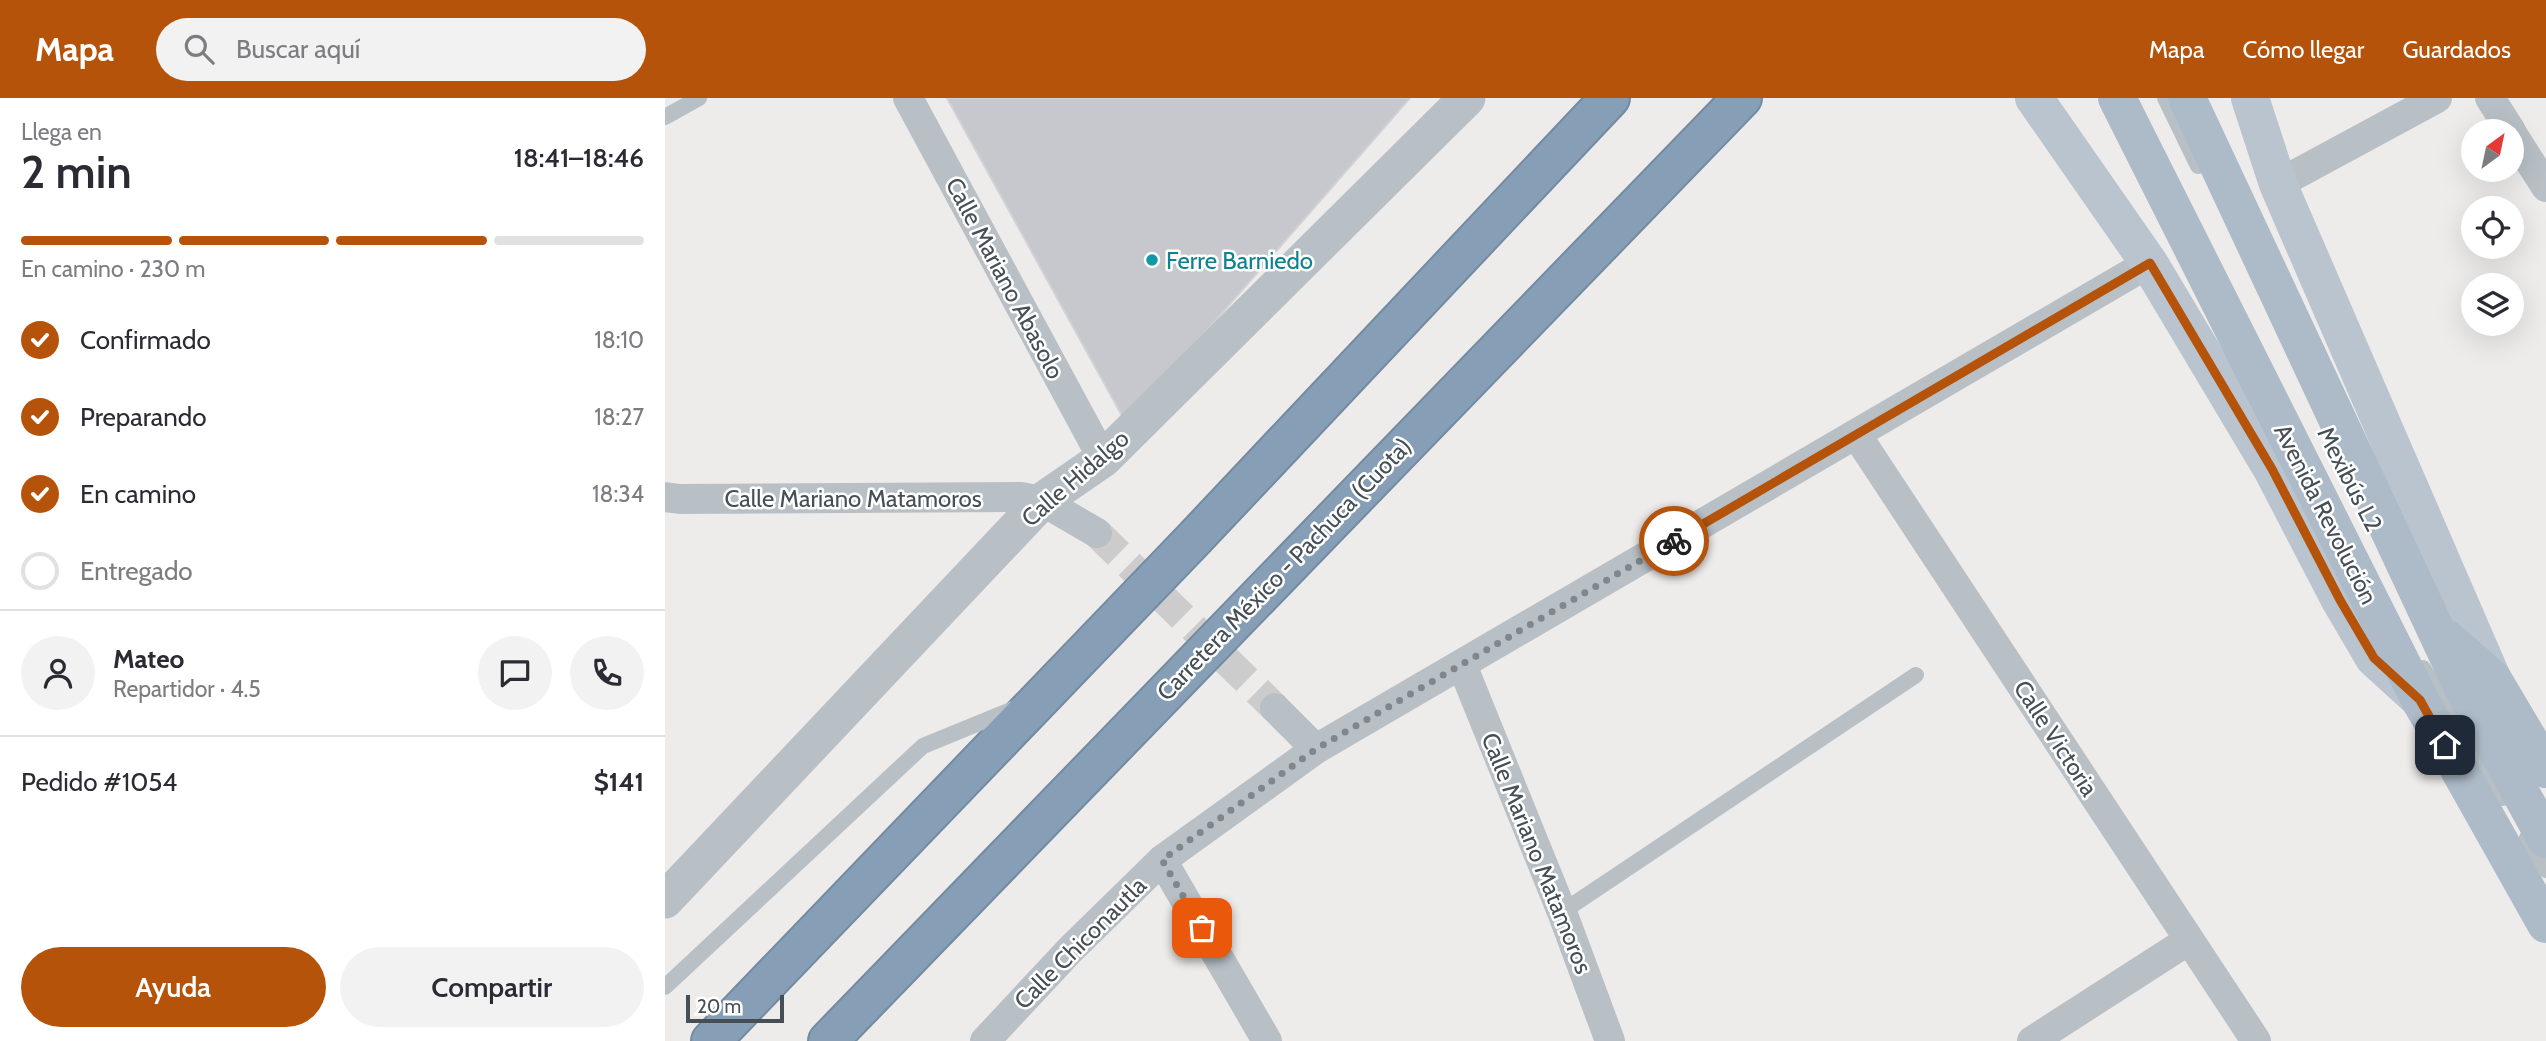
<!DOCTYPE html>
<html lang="es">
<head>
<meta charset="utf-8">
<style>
	:root { --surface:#fff; --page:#f2f2f3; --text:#2b2b33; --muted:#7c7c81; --line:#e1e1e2; --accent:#b45309 }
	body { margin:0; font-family:Cabin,sans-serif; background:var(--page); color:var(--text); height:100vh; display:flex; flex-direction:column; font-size:26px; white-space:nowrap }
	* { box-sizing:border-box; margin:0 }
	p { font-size:23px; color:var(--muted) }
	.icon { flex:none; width:38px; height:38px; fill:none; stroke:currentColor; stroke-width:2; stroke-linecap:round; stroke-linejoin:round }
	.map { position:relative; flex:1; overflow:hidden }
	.sheet { display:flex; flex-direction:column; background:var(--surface); width:665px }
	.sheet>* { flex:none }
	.needle { width:46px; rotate:33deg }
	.buttons { position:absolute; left:1796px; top:21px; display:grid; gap:14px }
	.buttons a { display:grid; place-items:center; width:63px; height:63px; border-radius:50%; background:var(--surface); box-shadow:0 7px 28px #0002; font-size:35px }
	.scale { position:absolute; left:21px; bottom:18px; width:98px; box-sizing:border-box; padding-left:7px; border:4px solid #464f56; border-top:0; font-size:19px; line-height:24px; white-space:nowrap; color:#464f56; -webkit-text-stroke:5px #fff; paint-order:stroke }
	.pin { position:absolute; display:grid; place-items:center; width:60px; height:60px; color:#fff; margin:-30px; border-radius:14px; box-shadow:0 4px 10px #0006 }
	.courier { position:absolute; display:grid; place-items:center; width:70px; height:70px; margin:-35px; border:5px solid #b45309; border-radius:50%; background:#fff; color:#222; box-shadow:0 2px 9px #0007 }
	.overview em { font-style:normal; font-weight:600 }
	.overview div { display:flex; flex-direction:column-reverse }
	.overview { display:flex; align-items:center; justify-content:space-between; height:119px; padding:0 21px }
	h1 { font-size:46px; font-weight:600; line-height:52px }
	.bar { display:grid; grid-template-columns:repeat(4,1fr); gap:10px 7px; align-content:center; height:84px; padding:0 21px }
	.bar i { height:9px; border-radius:5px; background:var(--line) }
	.bar .active { background:var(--accent) }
	.bar p { grid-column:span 4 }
	.line { display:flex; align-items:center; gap:18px; padding:0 21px; border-top:2px solid var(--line) }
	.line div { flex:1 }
	.round { display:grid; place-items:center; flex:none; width:74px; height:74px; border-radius:37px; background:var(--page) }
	ol { padding:0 21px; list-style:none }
	li { display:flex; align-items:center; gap:21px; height:77px }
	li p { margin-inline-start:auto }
	li .icon { padding:7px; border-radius:50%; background:var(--accent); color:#fff; stroke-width:4 }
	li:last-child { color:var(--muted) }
	li i { width:38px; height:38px; border:4px solid var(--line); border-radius:50% }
	.button { display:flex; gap:14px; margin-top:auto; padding:14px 21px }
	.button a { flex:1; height:80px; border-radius:42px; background:var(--accent); color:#fff; font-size:28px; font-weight:600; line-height:80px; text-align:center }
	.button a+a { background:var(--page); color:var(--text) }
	header { display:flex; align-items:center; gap:42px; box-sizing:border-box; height:98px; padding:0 35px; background:var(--accent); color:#fff }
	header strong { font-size:33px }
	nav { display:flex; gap:38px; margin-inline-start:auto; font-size:24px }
	.search { width:490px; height:63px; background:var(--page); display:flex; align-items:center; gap:18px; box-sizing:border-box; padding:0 24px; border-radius:38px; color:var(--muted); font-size:26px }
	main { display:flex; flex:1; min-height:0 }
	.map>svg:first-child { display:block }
	.building { fill:#c6c8ce; stroke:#d0d2d6; stroke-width:2 }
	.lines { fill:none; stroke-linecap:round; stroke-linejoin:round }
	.minor-tunnel { stroke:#cccccd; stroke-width:30; stroke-dasharray:30 15; stroke-linecap:butt }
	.motorway-casing { stroke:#738aa1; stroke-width:42 }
	.service { stroke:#b8c0c6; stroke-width:16 }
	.minor { stroke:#b8c0c6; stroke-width:30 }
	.tertiary { stroke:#b8c0c6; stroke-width:37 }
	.secondary { stroke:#bac4ce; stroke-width:38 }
	.primary { stroke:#adbbc8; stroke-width:38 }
	.motorway { stroke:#879fb6; stroke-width:38 }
	.primary-bridge { stroke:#adbbc8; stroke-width:38 }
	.done { stroke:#81868a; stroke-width:7; stroke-dasharray:0 12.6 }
	.route { stroke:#b45309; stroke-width:9 }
	.culture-dot { fill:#0f9aa8; stroke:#fff; stroke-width:2.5 }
	.labels { text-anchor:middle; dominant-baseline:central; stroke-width:5; stroke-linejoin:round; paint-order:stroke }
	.culture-label { font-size:24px; fill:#0d838f; stroke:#fff; text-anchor:start }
	.street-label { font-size:24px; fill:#464f56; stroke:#fff }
</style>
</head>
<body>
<header>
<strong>Mapa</strong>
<div class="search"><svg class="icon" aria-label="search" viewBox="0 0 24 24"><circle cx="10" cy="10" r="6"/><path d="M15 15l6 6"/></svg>Buscar aquí</div>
<nav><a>Mapa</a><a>Cómo llegar</a><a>Guardados</a></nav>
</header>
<main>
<section class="sheet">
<div class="overview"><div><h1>2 min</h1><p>Llega en</p></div><em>18:41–18:46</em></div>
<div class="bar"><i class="active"></i><i class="active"></i><i class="active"></i><i></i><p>En camino · 230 m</p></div>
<ol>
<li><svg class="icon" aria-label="check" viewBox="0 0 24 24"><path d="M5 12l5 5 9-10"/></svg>Confirmado<p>18:10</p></li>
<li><svg class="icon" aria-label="check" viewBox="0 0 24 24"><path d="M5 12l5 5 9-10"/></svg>Preparando<p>18:27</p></li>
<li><svg class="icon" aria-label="check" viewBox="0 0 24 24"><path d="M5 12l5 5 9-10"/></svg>En camino<p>18:34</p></li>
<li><i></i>Entregado</li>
</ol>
<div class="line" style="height:126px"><a class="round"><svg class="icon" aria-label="person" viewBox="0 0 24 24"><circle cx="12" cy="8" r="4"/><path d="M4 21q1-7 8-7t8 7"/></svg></a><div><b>Mateo</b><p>Repartidor · 4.5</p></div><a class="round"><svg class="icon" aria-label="chat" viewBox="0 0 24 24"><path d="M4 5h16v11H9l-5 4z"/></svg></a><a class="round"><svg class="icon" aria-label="phone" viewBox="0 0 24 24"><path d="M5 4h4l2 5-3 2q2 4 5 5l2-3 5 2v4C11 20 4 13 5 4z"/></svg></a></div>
<div class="line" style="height:91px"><div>Pedido #1054</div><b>$141</b></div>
<div class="button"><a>Ayuda</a><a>Compartir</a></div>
</section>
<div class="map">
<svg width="1881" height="943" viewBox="0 0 1881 943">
	<rect width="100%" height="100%" fill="#eeebeb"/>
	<polygon class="building" points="282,0 745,0 461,325"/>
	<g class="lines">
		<polyline class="minor-tunnel" points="432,435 610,610"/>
		<g class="motorway-casing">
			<g id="motorway">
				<polyline points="46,943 527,443 945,0"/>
				<polyline points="163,943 1077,0"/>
			</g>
		</g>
		<g class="service">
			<polyline points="1500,0 1533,68"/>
			<polyline points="0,19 34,0"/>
			<polyline points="1758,570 1838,700"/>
			<polyline points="1862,740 1881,772"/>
			<polyline points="897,814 1251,577"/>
			<polyline points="0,889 258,648 351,610"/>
		</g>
		<g class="minor">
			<polyline points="243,0 438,361"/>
			<polyline points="1825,0 1846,33"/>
			<polyline points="1846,34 1881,89"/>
			<polyline points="1613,86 1772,0"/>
			<polyline points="1191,336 1591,943"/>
			<polyline points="0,399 15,401 356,399 377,403 432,435"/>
			<polyline points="797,567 897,814 945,943"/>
			<polyline points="610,610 651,651"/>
			<polyline points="497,762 602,943"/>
			<polyline points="320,943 405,852 497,762 651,651 1484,165"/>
			<polyline points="1367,943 1524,842"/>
		</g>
		<polyline class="tertiary" points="0,802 377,403 438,361 802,0"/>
		<g class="secondary">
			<polyline points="1369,0 1484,165 1607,371 1675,502 1709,560 1753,600"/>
			<polyline points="1585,0 1613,86 1827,580"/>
		</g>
		<g class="primary">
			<polyline points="1452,0 1755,602 1881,826"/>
			<polyline points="1522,0 1798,590"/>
			<polyline points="1782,541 1827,580 1881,671"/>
		</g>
		<use href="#motorway" class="motorway"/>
		<polyline class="primary-bridge" points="1798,590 1881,741"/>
	</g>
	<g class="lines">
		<polyline class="done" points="537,830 497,762 651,651 1009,443"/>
		<polyline class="route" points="1009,443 1485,165 1607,371 1675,502 1709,560 1755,602 1780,647"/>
	</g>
	<circle class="culture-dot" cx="487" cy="162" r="7"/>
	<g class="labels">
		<g class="culture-label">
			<text x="501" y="162">Ferre Barniedo</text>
		</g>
		<g class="street-label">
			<text transform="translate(340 180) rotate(62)">Calle Mariano Abasolo</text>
			<text transform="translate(410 380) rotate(-41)">Calle Hidalgo</text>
			<text transform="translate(1685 381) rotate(63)">Mexibús L2</text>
			<text x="188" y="400">Calle Mariano Matamoros</text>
			<text transform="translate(1661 416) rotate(63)">Avenida Revolución</text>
			<text transform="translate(619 471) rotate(-46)">Carretera México - Pachuca (Cuota)</text>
			<text transform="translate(1391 640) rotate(57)">Calle Victoria</text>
			<text transform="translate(872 755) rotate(68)">Calle Mariano Matamoros</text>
			<text transform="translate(415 845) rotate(-45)">Calle Chiconautla</text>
		</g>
	</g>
</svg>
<div class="buttons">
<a><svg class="needle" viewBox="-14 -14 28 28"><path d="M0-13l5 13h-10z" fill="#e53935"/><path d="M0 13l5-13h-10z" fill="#7c7c81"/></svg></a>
<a><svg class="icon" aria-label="locate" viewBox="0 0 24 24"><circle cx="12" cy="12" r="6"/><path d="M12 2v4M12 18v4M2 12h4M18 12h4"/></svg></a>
<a><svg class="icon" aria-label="layers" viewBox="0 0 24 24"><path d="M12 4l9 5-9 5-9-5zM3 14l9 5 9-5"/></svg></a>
</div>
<div class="scale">20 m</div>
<div class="pin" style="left:537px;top:830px;background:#ea580c"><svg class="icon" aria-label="bag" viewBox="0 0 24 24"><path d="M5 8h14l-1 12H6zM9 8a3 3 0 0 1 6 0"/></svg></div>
<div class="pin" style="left:1780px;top:647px;background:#1f2937"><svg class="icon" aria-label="home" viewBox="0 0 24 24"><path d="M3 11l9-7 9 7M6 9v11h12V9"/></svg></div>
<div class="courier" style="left:1009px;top:443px"><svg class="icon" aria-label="bike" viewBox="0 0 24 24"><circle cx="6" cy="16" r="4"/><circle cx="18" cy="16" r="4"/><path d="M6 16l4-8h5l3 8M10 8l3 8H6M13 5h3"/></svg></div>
</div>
</main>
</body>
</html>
